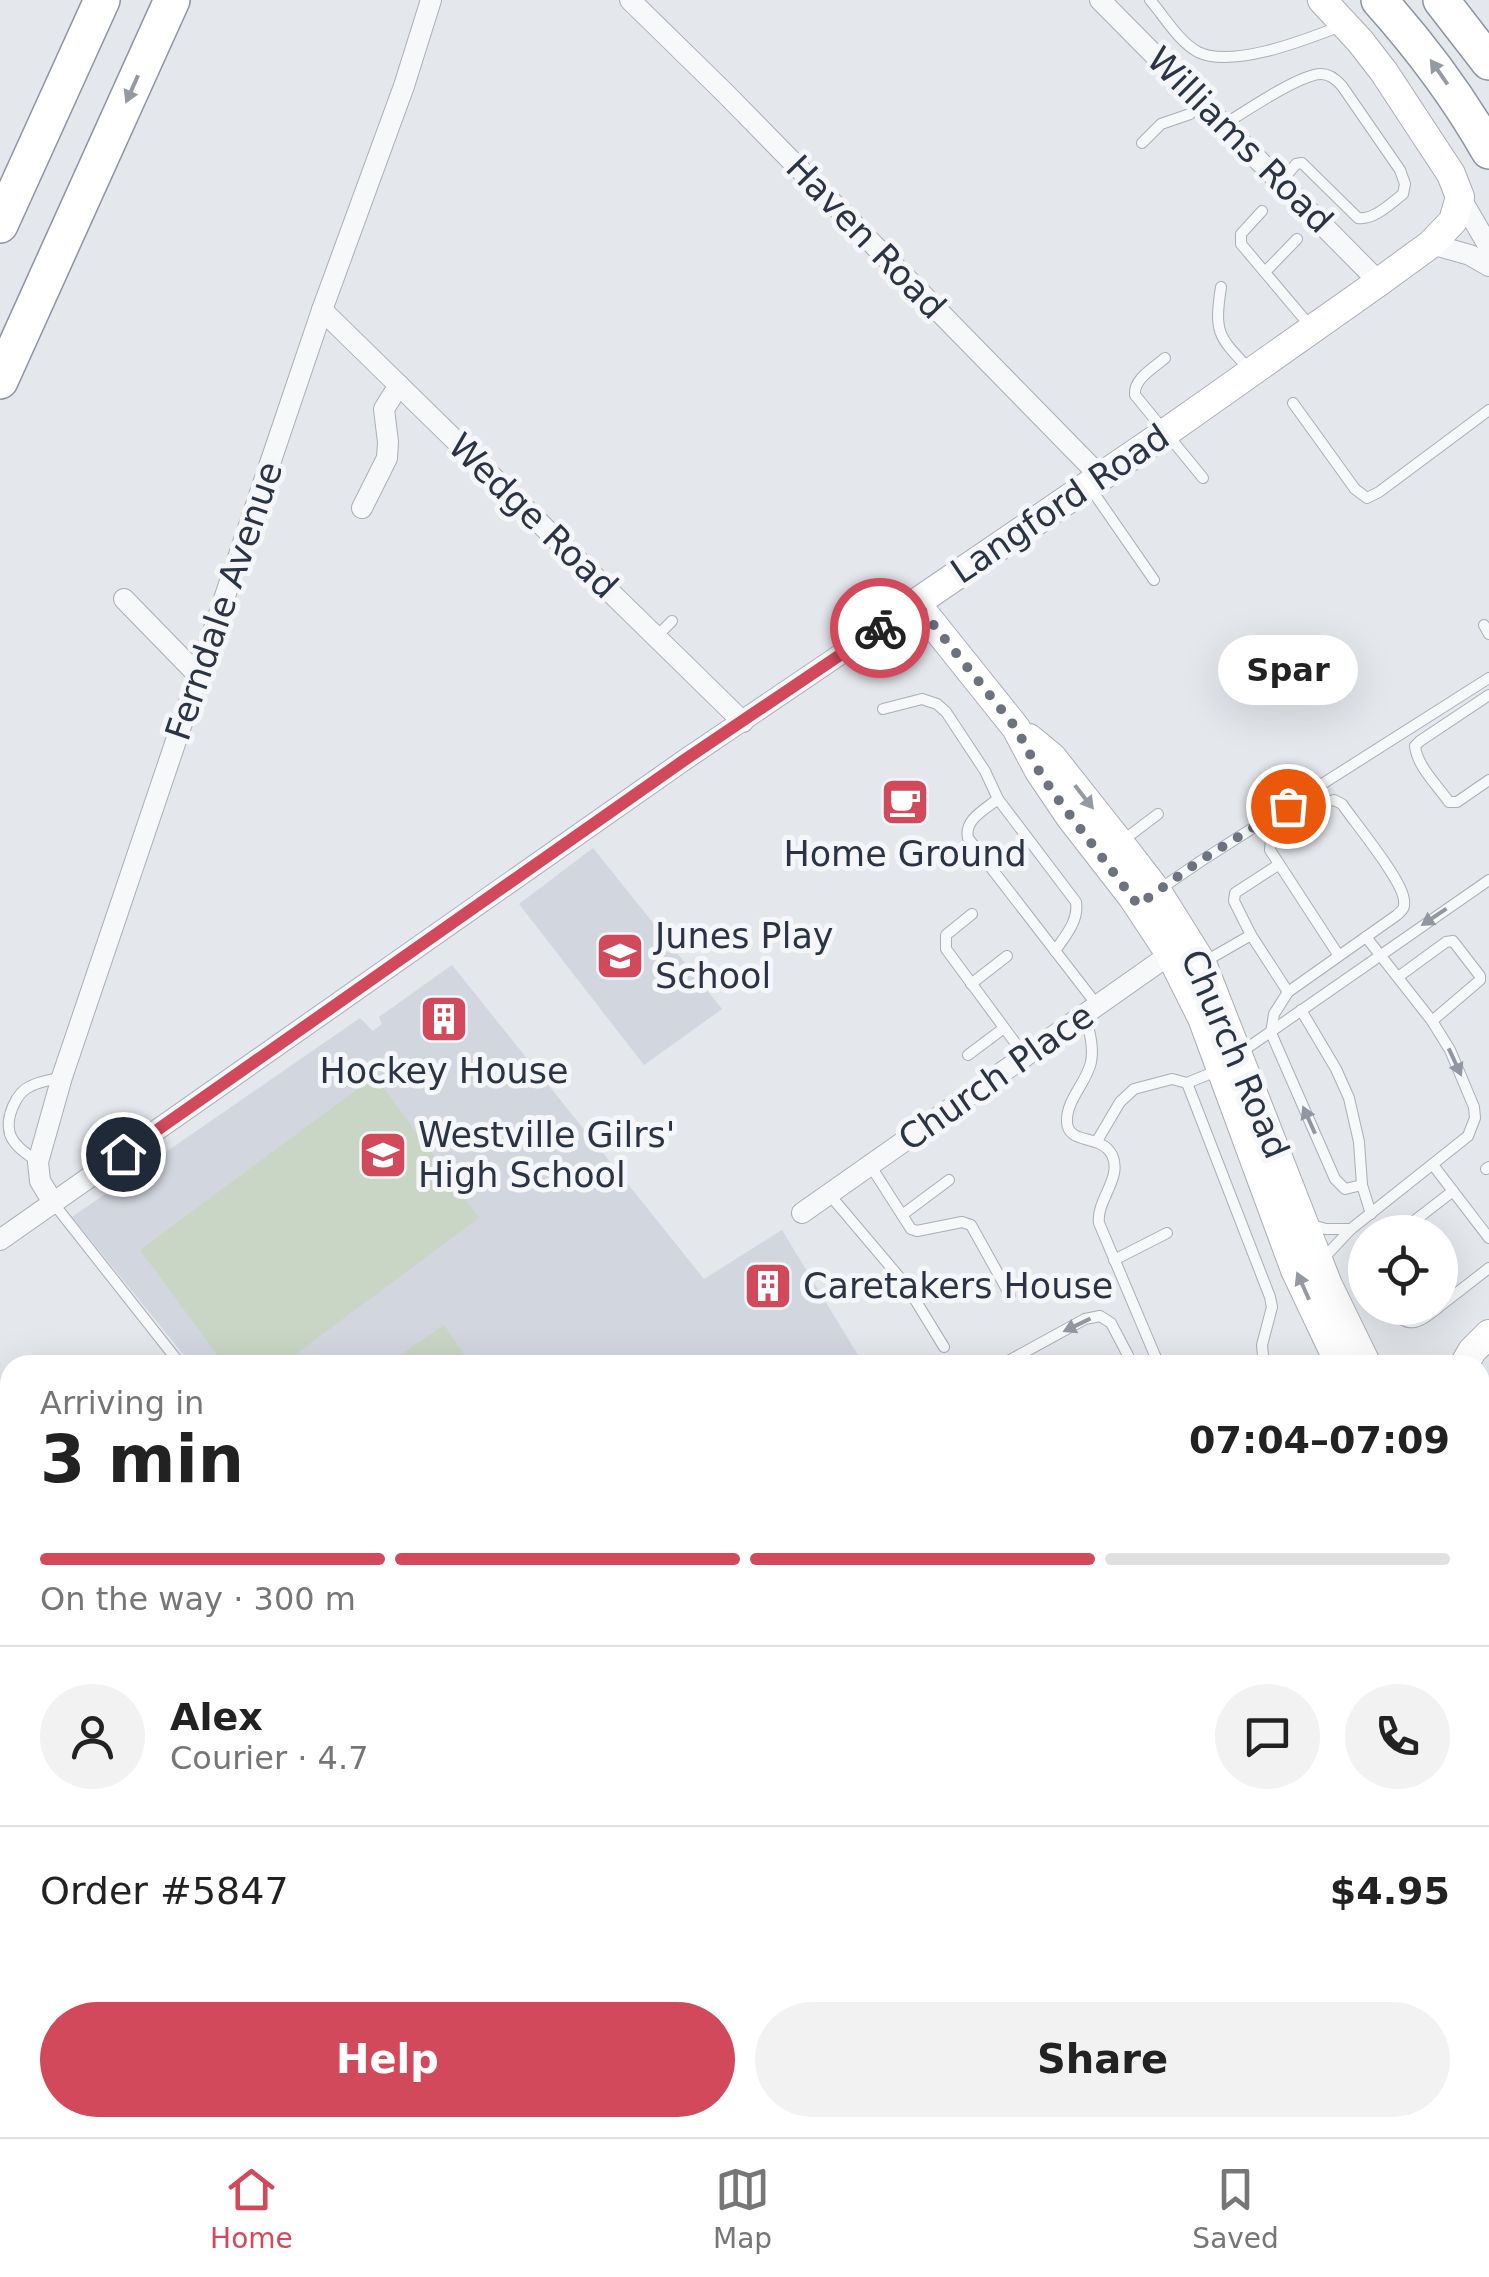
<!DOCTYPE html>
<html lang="en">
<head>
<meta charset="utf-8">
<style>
	:root { --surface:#fff; --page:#f2f2f2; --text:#222; --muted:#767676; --line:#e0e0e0; --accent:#d1495b }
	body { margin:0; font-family:"DejaVu Sans",sans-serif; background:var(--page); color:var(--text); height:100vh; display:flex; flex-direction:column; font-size:38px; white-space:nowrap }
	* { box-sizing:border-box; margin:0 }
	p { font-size:32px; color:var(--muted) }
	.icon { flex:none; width:55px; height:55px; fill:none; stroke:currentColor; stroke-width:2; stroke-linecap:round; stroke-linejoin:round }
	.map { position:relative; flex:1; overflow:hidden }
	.drawer { position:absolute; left:0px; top:1355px; width:1490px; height:782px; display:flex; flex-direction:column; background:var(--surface); border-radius:30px 30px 0 0; box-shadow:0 10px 40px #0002 }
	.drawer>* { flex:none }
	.buttons { position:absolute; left:1348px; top:1215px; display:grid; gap:20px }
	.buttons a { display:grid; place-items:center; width:110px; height:110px; border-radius:50%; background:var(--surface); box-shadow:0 10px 40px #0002; font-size:50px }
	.pin { position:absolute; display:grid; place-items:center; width:85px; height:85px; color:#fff; margin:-42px; border:5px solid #fff; border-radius:50%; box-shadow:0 2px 10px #0007 }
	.courier { position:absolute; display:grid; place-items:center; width:100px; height:100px; margin:-50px; border:8px solid #d1495b; border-radius:50%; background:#fff; color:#222; box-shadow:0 2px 12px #0007 }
	.bubble { position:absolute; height:70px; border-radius:35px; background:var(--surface); box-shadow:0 10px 40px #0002; font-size:32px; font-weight:700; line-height:70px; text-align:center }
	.summary em { font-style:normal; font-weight:700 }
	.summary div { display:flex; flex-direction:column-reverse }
	.summary { display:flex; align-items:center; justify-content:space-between; height:170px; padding:0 40px }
	h1 { font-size:65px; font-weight:700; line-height:75px }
	.bar { display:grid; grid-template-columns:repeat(4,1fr); gap:15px 10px; align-content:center; height:120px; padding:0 40px }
	.bar i { height:12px; border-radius:8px; background:var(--line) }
	.bar .current { background:var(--accent) }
	.bar p { grid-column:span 4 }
	.line { display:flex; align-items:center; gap:25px; padding:0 40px; border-top:2px solid var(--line) }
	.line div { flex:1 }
	.round { display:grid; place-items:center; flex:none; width:105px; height:105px; border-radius:52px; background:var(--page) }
	.cta { display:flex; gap:20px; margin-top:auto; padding:20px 40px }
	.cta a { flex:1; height:115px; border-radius:60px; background:var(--accent); color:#fff; font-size:40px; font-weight:700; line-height:115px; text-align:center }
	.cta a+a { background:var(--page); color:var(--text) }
	.menu { display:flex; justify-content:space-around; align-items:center; height:140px; border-top:2px solid var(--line); background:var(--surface); font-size:28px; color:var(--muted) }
	.menu a { display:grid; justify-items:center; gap:5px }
	.menu .current { color:var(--accent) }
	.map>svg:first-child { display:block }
	.built { fill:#d2d6de }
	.green { fill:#c9d6c5 }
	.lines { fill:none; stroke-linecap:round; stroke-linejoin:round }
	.lane-casing { stroke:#a9aeb7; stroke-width:12 }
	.street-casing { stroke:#a9aeb7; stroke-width:22 }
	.secondary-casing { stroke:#a9aeb7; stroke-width:30 }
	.highway-casing { stroke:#8b94a3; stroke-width:38 }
	.lane { stroke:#f7f8fa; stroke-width:10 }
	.street { stroke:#f7f8fa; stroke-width:20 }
	.secondary { stroke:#fff; stroke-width:28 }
	.highway { stroke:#fff; stroke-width:35 }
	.oneway { fill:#959aa2 }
	.oneway2 { fill:#9196a0 }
	.done { stroke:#6c737f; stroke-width:10; stroke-dasharray:0 18 }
	.route { stroke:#d1495b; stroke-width:12 }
	.labels { text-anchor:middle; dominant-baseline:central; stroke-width:10; stroke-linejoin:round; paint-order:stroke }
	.street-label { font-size:35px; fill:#2b3445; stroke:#f4f6f9 }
	.poi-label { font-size:35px; fill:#2b3445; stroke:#f4f6f9; text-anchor:start }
</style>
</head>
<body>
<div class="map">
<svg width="1489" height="2137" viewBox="0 0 1489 2137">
	<rect width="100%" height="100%" fill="#e4e7ec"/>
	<g class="built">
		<polygon points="593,848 722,1009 644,1065 519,904"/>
		<polygon points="452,965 704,1279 782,1230 864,1365 192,1365 72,1217 360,1018 373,1031 382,1024 379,1017"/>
		<polygon points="1480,1530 1489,1533 1489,2137 1097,2137 1096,2128 1480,2128"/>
	</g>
	<g class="green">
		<polygon points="375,1076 479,1218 281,1365 225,1365 140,1250"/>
		<polygon points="444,1325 471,1365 386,1365"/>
		<polygon points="305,2128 405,2128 398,2137 309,2137"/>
	</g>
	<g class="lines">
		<g class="lane-casing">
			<g id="lane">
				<path d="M1150,0C1164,16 1179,42 1198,52C1233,69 1307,39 1341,26"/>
				<path d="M1225,124C1244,112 1300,74 1321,74C1330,74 1336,79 1342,86L1400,170L1405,184L1403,194C1390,204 1374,220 1358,218L1302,163L1296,164L1281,182"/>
				<polyline points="1142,143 1161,124 1190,114 1201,103"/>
				<polyline points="1262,211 1241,234 1241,244 1311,327"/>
				<polyline points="1265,272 1297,239"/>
				<path d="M1221,287C1214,333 1218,336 1249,369"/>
				<path d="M1165,358C1154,368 1133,379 1135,395L1203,478"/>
				<polyline points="1293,403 1355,489 1367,498 1379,492 1489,410"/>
				<polyline points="1091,489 1154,580"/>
				<polyline points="1484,625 1489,634"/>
				<polyline points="656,637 672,621"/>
				<path d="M1489,695L1420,741L1415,746C1417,766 1437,785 1449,802H1457L1489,780"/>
				<path d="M883,709L922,699L937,704L946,712L985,771L998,799L1076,902C1079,921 1065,936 1055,951"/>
				<path d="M998,799C984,810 964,820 968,838L1097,1005"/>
				<polyline points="1121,842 1158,814"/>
				<polyline points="1278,865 1235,893 1234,901 1251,935 1288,992"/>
				<polyline points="1157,891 1201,861 1489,678"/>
				<polyline points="972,914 946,935 946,949 1025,1056"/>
				<path d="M1339,956L1270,850L1271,839L1275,836L1326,802L1334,800L1342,804C1355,823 1404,882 1404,901C1405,909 1402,910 1397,915L1288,992L1274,1014L1271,1033L1335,1179L1345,1189L1362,1185"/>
				<polyline points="1204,962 1251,935"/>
				<polyline points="1398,977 1446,942 1453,941 1480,976 1480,980 1432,1021"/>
				<polyline points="971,984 1007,956"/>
				<polyline points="1301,1010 1336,1069 1349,1098 1359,1142 1362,1185 1371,1214"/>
				<path d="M1085,1015C1089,1030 1094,1046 1091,1062C1087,1082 1067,1099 1067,1120C1066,1146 1101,1133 1112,1155C1123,1178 1096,1200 1099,1223L1159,1365"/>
				<polyline points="1240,1053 1489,880"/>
				<polyline points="968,1055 1004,1028"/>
				<polyline points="1187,1083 1270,1297 1272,1307 1262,1345 1264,1365"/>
				<polyline points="1097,1141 1120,1102 1134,1089 1172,1079 1187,1083 1219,1070"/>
				<path d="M38,1162C27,1154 14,1146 10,1134C5,1118 16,1092 31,1086C40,1081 52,1080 62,1077"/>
				<polyline points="870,1165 911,1229 917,1231 962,1222 971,1225 1010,1295"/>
				<polyline points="1433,1165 1489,1238"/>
				<polyline points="1486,1169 1489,1167"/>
				<polyline points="829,1194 906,1285 944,1347"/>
				<polyline points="54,1204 181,1365"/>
				<polyline points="902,1215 949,1180"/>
				<polyline points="1308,1224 1326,1229 1351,1229"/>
				<polyline points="1400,1232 1453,1191"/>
				<polyline points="1114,1260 1167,1233"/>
				<polyline points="1320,1262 1351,1229 1468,1136 1475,1118 1474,1107 1450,1050 1432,1021 1366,937"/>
				<polyline points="1440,1306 1489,1268"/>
				<path d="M1389,1308C1408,1330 1417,1324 1438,1308"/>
				<polyline points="1001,1365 1085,1319 1100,1316 1111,1323 1133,1365"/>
				<polyline points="0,1436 10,1448"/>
				<polyline points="259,2128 264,2137"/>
				<polyline points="919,2128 921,2137"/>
				<polyline points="1118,2128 1120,2137"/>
			</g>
		</g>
		<g class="street-casing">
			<g id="street">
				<polyline points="630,0 725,93 1100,476"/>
				<polyline points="1100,0 1379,282"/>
				<polyline points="1460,197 1489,247"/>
				<polyline points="1431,244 1470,255 1489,266"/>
				<polyline points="322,310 743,722"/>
				<polyline points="362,508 387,458 388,442 384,409 399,385"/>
				<polyline points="124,599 198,675"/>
				<polyline points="54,1204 40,1181 38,1162 62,1077 322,310 404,86 431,0"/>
				<polyline points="802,1213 1179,948"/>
				<polyline points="0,1240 683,761 916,603"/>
				<polyline points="0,1771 10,1773"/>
				<polyline points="0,2102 10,2099"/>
				<polyline points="736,2128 746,2130 754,2128"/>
				<polyline points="1031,2128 1032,2137"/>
			</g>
		</g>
		<g class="secondary-casing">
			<g id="secondary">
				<polyline points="1322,0 1360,41 1384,72 1451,174 1460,197 1453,221 1431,244 1379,282 1165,433 916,603 1016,728 1039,771 1070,817 1133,898 1170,954 1202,1018 1295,1270 1340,1365"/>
				<polyline points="1029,738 1052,757 1120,843 1157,891 1202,963 1328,1285 1367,1365"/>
				<polyline points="1464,1365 1472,1351 1489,1334"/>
				<polyline points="1480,1403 1489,1398"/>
				<polyline points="1480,1496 1489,1501"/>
				<polyline points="476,2137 485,2128"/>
			</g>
		</g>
		<g class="highway-casing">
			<g id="highway">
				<path d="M1379,0C1421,47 1458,96 1489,151"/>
				<polyline points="1441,0 1489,62"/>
				<polyline points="0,225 102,0"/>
				<polyline points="0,381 172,0"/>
			</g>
		</g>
		<use href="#lane" class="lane"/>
		<use href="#street" class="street"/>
		<use href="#secondary" class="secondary"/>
		<use href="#highway" class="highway"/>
	</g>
	<defs><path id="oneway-solid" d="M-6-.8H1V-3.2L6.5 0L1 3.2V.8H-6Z" transform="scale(2.5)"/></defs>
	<g class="oneway">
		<use href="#oneway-solid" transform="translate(1439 72) rotate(-125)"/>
		<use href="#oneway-solid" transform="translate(132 89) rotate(114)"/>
		<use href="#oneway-solid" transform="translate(1084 797) rotate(52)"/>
		<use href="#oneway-solid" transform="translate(1303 1286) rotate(-114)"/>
	</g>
	<g class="oneway2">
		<use href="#oneway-solid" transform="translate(1434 917) rotate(146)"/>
		<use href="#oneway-solid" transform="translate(1455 1062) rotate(65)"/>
		<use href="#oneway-solid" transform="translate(1309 1120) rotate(-114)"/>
		<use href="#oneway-solid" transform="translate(1077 1325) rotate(154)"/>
	</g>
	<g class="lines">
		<polyline class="done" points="880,628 916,603 1016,728 1039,771 1054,794 1138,905 1201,860 1288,806"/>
		<polyline class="route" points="123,1154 683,761 880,628"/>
	</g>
	<defs>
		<g id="cafe-square" transform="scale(2.5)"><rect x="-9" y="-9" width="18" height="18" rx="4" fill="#d1495b" stroke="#f4f6f9"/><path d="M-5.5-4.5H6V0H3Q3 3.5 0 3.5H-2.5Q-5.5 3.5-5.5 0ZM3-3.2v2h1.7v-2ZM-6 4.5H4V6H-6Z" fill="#fff"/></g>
		<g id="school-square" transform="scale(2.5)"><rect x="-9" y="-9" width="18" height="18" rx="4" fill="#d1495b" stroke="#f4f6f9"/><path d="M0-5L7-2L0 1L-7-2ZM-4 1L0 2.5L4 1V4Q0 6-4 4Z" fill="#fff"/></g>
		<g id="building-square" transform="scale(2.5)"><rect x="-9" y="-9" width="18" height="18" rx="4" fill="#d1495b" stroke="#f4f6f9"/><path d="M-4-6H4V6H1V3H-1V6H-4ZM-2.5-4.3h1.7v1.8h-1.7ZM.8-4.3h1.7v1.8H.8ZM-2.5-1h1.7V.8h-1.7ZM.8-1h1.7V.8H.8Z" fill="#fff"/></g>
	</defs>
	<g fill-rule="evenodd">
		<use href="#cafe-square" x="905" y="802"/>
		<use href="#school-square" x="620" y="956"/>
		<use href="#building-square" x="444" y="1019"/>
		<use href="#school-square" x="383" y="1155"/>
		<use href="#building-square" x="768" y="1286"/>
	</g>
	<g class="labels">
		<g class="street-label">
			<text transform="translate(1240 140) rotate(45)">Williams Road</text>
			<text transform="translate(866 237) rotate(46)">Haven Road</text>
			<text transform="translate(1060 504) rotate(-34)">Langford Road</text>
			<text transform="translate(533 516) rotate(44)">Wedge Road</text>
			<text transform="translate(224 601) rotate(-71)">Ferndale Avenue</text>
			<text transform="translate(1235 1054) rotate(67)">Church Road</text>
			<text transform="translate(996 1077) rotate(-35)">Church Place</text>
		</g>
		<g class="poi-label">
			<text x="905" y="854" text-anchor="middle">Home Ground</text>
			<text x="655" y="936">Junes Play<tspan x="655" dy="40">School</tspan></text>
			<text x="444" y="1071" text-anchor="middle">Hockey House</text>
			<text x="418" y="1135">Westville Gilrs'<tspan x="418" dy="40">High School</tspan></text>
			<text x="803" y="1286">Caretakers House</text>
		</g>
	</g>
</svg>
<div class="buttons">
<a><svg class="icon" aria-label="locate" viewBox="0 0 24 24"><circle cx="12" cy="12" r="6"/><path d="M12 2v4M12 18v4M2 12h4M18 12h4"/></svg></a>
</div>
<div class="pin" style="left:1288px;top:806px;background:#ea580c"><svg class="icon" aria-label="bag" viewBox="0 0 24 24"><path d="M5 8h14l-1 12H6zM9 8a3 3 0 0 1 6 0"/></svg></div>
<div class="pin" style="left:123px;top:1154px;background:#1f2937"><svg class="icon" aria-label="home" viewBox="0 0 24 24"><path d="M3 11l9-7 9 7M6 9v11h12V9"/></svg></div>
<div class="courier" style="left:880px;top:628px"><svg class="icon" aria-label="bike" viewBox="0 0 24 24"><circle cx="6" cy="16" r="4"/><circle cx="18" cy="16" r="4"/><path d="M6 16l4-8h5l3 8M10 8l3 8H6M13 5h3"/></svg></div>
<div class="bubble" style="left:1218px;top:635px;width:140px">Spar</div>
<section class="drawer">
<div class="summary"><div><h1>3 min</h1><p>Arriving in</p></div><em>07:04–07:09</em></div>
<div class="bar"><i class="current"></i><i class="current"></i><i class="current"></i><i></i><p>On the way · 300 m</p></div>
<div class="line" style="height:180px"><a class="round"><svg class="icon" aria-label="person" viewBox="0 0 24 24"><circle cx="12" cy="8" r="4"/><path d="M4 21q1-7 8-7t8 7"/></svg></a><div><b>Alex</b><p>Courier · 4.7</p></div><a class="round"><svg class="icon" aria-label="chat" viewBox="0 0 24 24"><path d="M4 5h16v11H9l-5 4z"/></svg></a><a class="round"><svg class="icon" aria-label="phone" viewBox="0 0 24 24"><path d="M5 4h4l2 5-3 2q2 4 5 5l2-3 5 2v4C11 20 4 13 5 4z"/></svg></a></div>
<div class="line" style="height:130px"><div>Order #5847</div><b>$4.95</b></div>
<div class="cta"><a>Help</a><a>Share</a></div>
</section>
</div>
<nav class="menu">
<a class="current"><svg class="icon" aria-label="home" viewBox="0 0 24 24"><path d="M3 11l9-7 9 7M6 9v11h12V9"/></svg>Home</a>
<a><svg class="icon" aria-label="map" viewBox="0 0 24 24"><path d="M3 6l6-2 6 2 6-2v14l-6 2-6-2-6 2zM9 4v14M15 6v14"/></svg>Map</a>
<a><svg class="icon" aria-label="saved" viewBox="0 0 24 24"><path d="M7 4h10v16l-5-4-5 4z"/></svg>Saved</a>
</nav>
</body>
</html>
